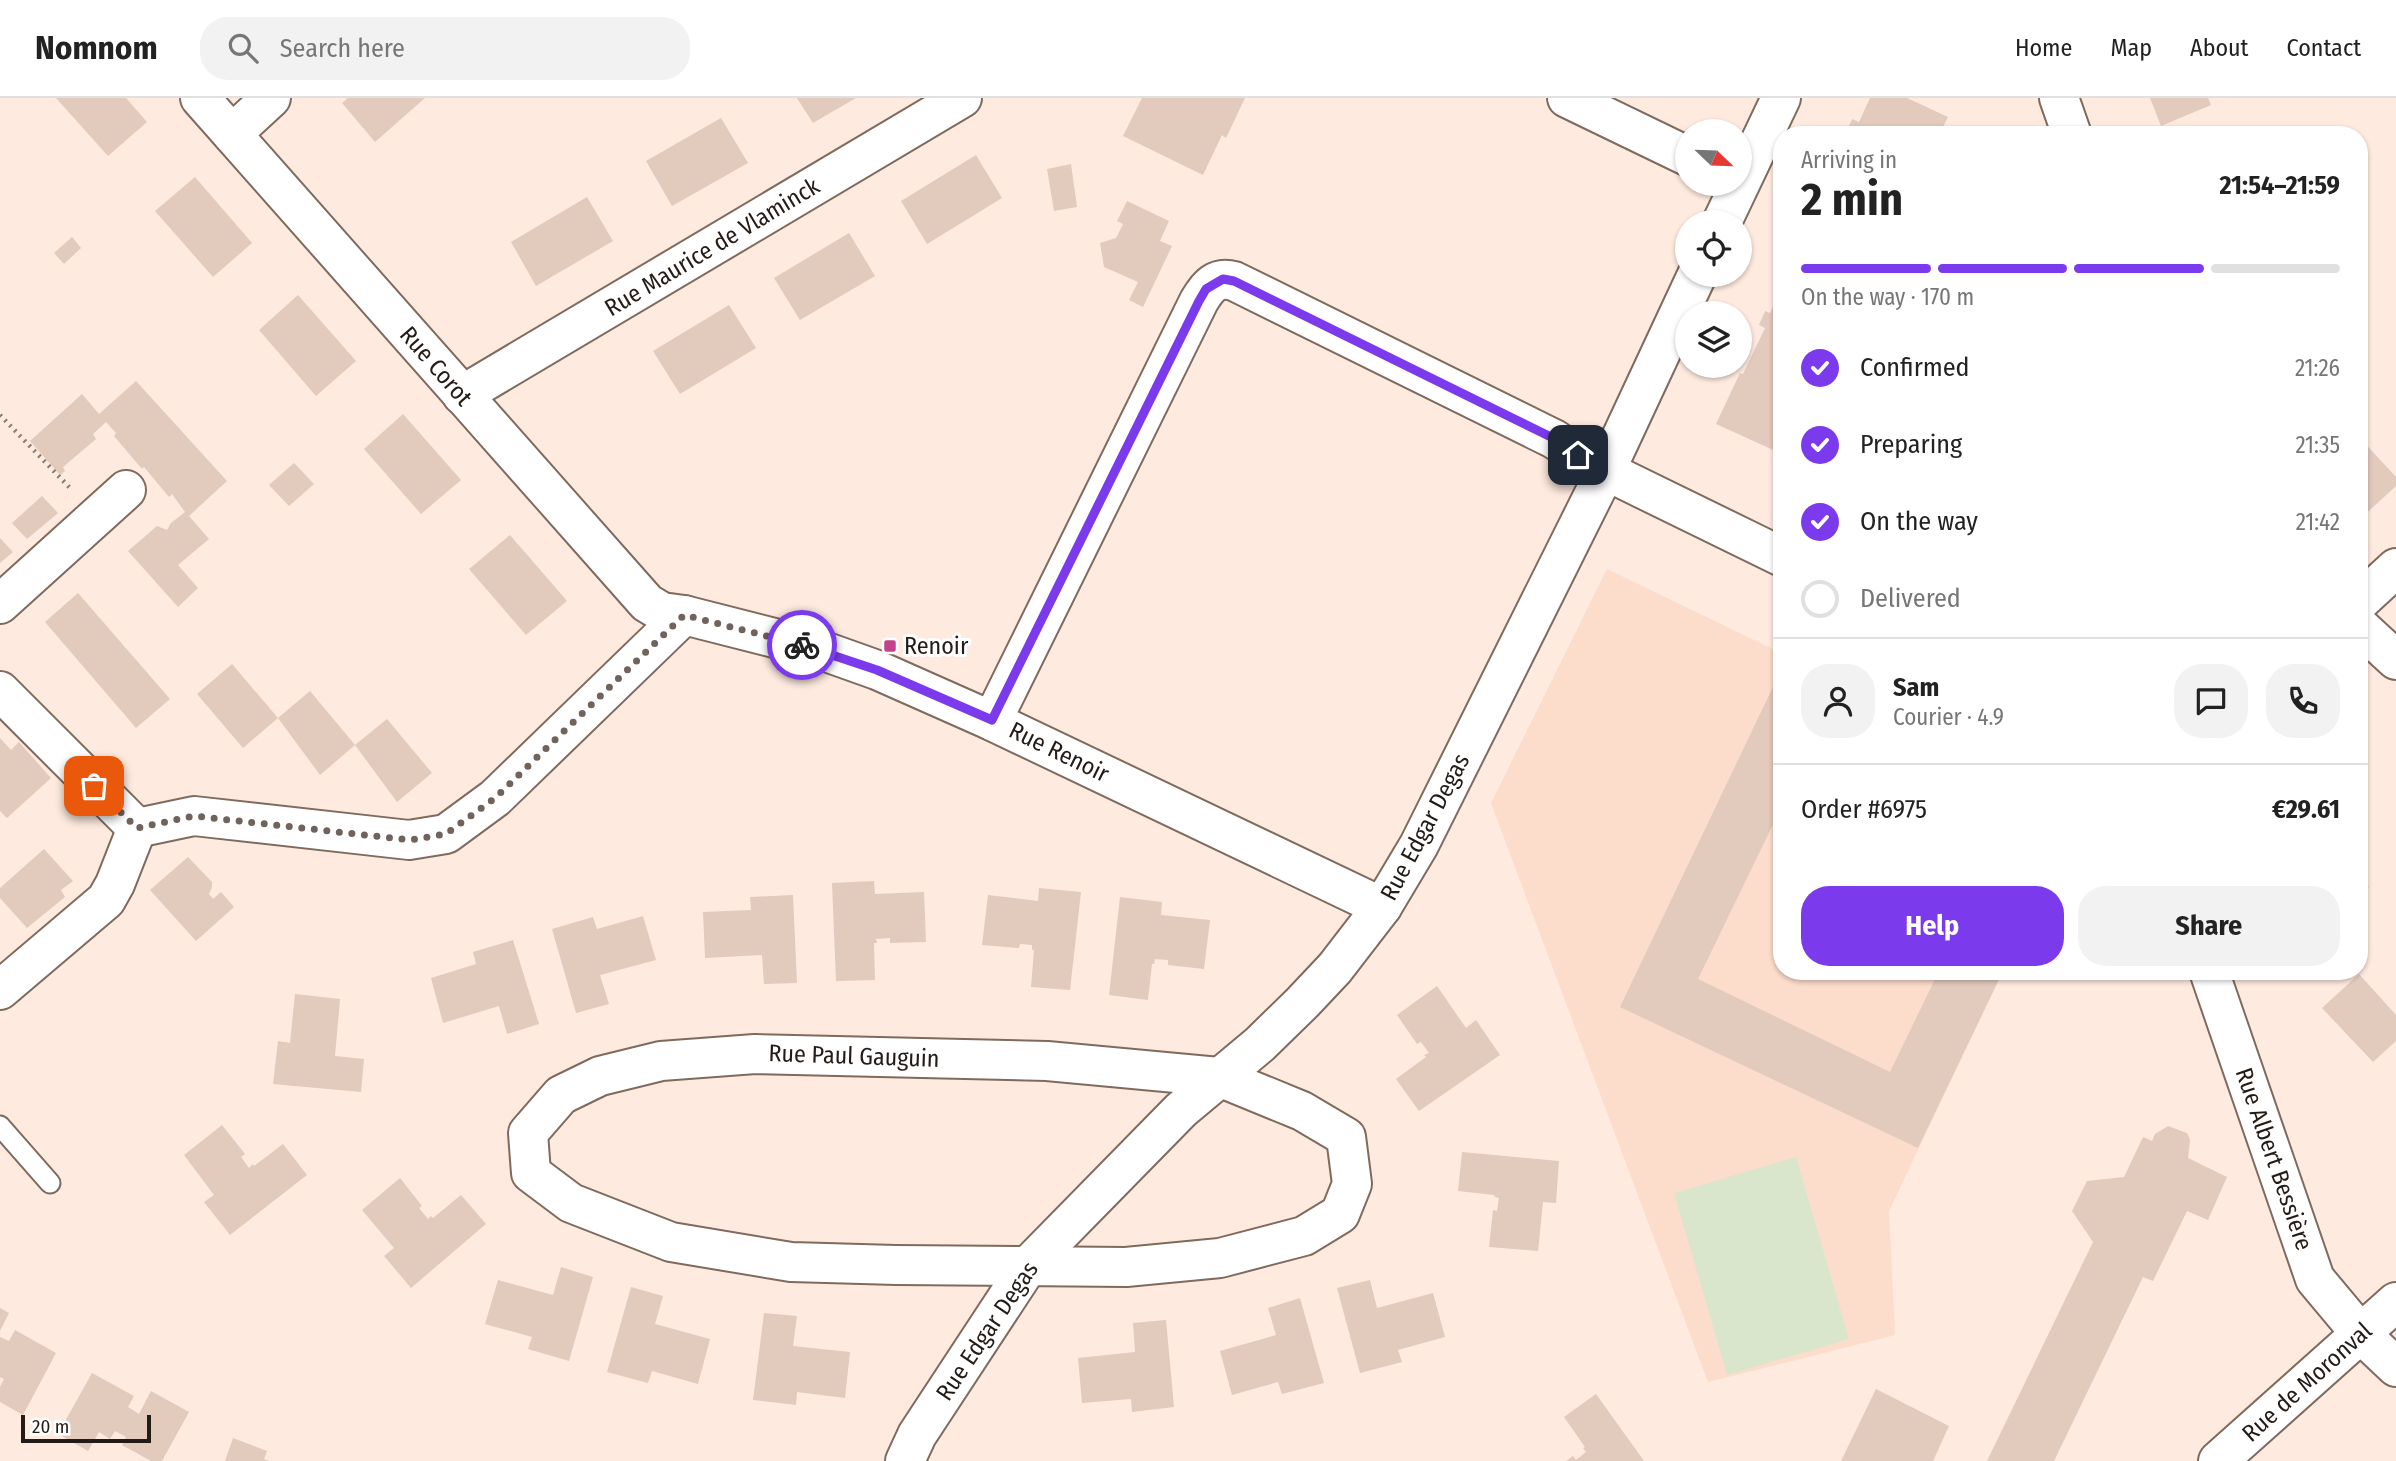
<!DOCTYPE html>
<html lang="en">
<head>
<meta charset="utf-8">
<style>
	:root { --surface:#fff; --page:#f2f2f2; --text:#222; --muted:#767676; --line:#e0e0e0; --accent:#7c3aed }
	body { margin:0; font-family:"Fira Sans Condensed",sans-serif; background:var(--page); color:var(--text); height:100vh; display:flex; flex-direction:column; font-size:26px; white-space:nowrap }
	* { box-sizing:border-box; margin:0 }
	p { font-size:23px; color:var(--muted) }
	.icon { flex:none; width:38px; height:38px; fill:none; stroke:currentColor; stroke-width:2; stroke-linecap:round; stroke-linejoin:round }
	.map { position:relative; flex:1; overflow:hidden }
	.details { position:absolute; left:1773px; top:28px; width:595px; height:854px; display:flex; flex-direction:column; background:var(--surface); border-radius:28px; box-shadow:0 2px 5px #0004 }
	.details>* { flex:none }
	.needle { width:46px; rotate:113deg }
	.buttons { position:absolute; left:1675px; top:21px; display:grid; gap:14px }
	.buttons a { display:grid; place-items:center; width:77px; height:77px; border-radius:50%; background:var(--surface); box-shadow:0 2px 5px #0004; font-size:35px }
	.scale { position:absolute; left:21px; bottom:18px; width:130px; box-sizing:border-box; padding-left:7px; border:4px solid #231b16; border-top:0; font-size:19px; line-height:24px; white-space:nowrap; color:#231b16; -webkit-text-stroke:5px #fff; paint-order:stroke }
	.pin { position:absolute; display:grid; place-items:center; width:60px; height:60px; color:#fff; margin:-30px; border-radius:14px; box-shadow:0 4px 10px #0006 }
	.courier { position:absolute; display:grid; place-items:center; width:70px; height:70px; margin:-35px; border:5px solid #7c3aed; border-radius:50%; background:#fff; color:#222; box-shadow:0 2px 9px #0007 }
	.summary em { font-style:normal; font-weight:700 }
	.summary div { display:flex; flex-direction:column-reverse }
	.summary { display:flex; align-items:center; justify-content:space-between; height:119px; padding:0 28px }
	h1 { font-size:46px; font-weight:700; line-height:52px }
	.bar { display:grid; grid-template-columns:repeat(4,1fr); gap:10px 7px; align-content:center; height:84px; padding:0 28px }
	.bar i { height:9px; border-radius:5px; background:var(--line) }
	.bar .selected { background:var(--accent) }
	.bar p { grid-column:span 4 }
	.line { display:flex; align-items:center; gap:18px; padding:0 28px; border-top:2px solid var(--line) }
	.line div { flex:1 }
	.round { display:grid; place-items:center; flex:none; width:74px; height:74px; border-radius:28px; background:var(--page) }
	ol { padding:0 28px; list-style:none }
	li { display:flex; align-items:center; gap:21px; height:77px }
	li p { margin-inline-start:auto }
	li .icon { padding:7px; border-radius:50%; background:var(--accent); color:#fff; stroke-width:4 }
	li:last-child { color:var(--muted) }
	li i { width:38px; height:38px; border:4px solid var(--line); border-radius:50% }
	.action { display:flex; gap:14px; margin-top:auto; padding:14px 28px }
	.action a { flex:1; height:80px; border-radius:28px; background:var(--accent); color:#fff; font-size:28px; font-weight:700; line-height:80px; text-align:center }
	.action a+a { background:var(--page); color:var(--text) }
	header { display:flex; align-items:center; gap:42px; box-sizing:border-box; height:98px; padding:0 35px; background:var(--surface); border-bottom:2px solid var(--line) }
	header strong { font-size:33px }
	nav { display:flex; gap:38px; margin-inline-start:auto; font-size:24px }
	.search { width:490px; height:63px; background:var(--page); display:flex; align-items:center; gap:18px; box-sizing:border-box; padding:0 24px; border-radius:28px; color:var(--muted); font-size:26px }
	.map>svg:first-child { display:block }
	.built { fill:#fcdccb }
	.green { fill:#dae6cc }
	.building { fill:#e2cabd }
	.lines { fill:none; stroke-linecap:round; stroke-linejoin:round }
	.lane-casing { stroke:#7f6a5e; stroke-width:23 }
	.street-casing { stroke:#7f6a5e; stroke-width:42 }
	.secondary-casing { stroke:#7f6a5e; stroke-width:42 }
	.primary-casing { stroke:#7f6a5e; stroke-width:42 }
	.path { stroke:#887a72; stroke-width:4.5; stroke-dasharray:2 5; stroke-linecap:butt }
	.lane { stroke:#fff; stroke-width:19 }
	.street { stroke:#fff; stroke-width:38 }
	.secondary { stroke:#fff; stroke-width:38 }
	.primary { stroke:#fff; stroke-width:38 }
	.done { stroke:#70635c; stroke-width:7; stroke-dasharray:0 12.6 }
	.route { stroke:#7c3aed; stroke-width:9 }
	.poi-dot { fill:#c4428b; stroke:#fff; stroke-width:2.5 }
	.labels { text-anchor:middle; dominant-baseline:central; stroke-width:6; stroke-linejoin:round; paint-order:stroke }
	.street-label { font-size:24px; fill:#231b16; stroke:#fff }
	.poi-label { font-size:24px; fill:#231b16; stroke:#fff; text-anchor:start }
</style>
</head>
<body>
<header>
<strong>Nomnom</strong>
<div class="search"><svg class="icon" aria-label="search" viewBox="0 0 24 24"><circle cx="10" cy="10" r="6"/><path d="M15 15l6 6"/></svg>Search here</div>
<nav><a>Home</a><a>Map</a><a>About</a><a>Contact</a></nav>
</header>
<div class="map">
<svg width="2396" height="1363" viewBox="0 0 2396 1363">
	<rect width="100%" height="100%" fill="#feeadf"/>
	<polygon class="built" points="1607,471 1781,555 1782,873 2003,873 1889,1113 1895,1237 1708,1284 1491,705"/>
	<polygon class="green" points="1796,1059 1849,1241 1727,1277 1674,1095"/>
	<g class="building">
		<polygon points="56,0 126,0 147,24 108,58"/>
		<polygon points="348,0 425,0 375,44 342,5"/>
		<polygon points="797,0 856,0 813,25"/>
		<polygon points="1142,0 1245,0 1226,40 1222,37 1203,77 1123,38"/>
		<polygon points="1870,0 1907,0 1948,19 1939,37 1837,37 1840,30 1847,33 1852,21 1859,24"/>
		<polygon points="2150,0 2208,0 2211,7 2161,28"/>
		<polygon points="721,20 748,65 672,108 646,63"/>
		<polygon points="976,57 1002,100 927,146 901,103"/>
		<polygon points="1071,66 1077,109 1054,113 1047,71"/>
		<polygon points="195,79 252,145 213,179 155,113"/>
		<polygon points="587,99 613,143 536,188 511,144"/>
		<polygon points="1127,103 1169,123 1160,143 1172,148 1143,209 1129,202 1138,184 1104,169 1100,145 1116,140 1123,126 1117,123"/>
		<polygon points="849,135 875,178 800,222 774,180"/>
		<polygon points="72,139 81,150 64,166 54,155"/>
		<polygon points="298,197 356,263 316,298 259,232"/>
		<polygon points="1782,198 1782,356 1716,326 1740,275 1743,276 1765,230 1759,227 1765,213 1770,215 1776,203 1779,204"/>
		<polygon points="729,207 756,250 680,296 653,253"/>
		<polygon points="136,283 227,383 189,418 209,441 178,467 198,490 178,509 128,453 157,428 167,432 171,425 185,414 172,396 169,399 144,369 142,371 114,338 116,335 106,324 93,336 96,341 63,369 65,373 60,377 30,343 82,296 99,316"/>
		<polygon points="403,316 461,382 421,416 364,351"/>
		<polygon points="2359,339 2396,379 2396,388 2361,420 2359,419"/>
		<polygon points="294,365 314,386 289,408 269,387"/>
		<polygon points="42,398 58,415 27,441 12,425"/>
		<polygon points="510,437 567,503 526,537 469,471"/>
		<polygon points="0,440 13,454 0,465"/>
		<polygon points="78,495 170,601 136,630 45,524"/>
		<polygon points="232,566 278,620 243,650 197,596"/>
		<polygon points="1782,570 1782,708 1698,881 1890,974 1939,873 2003,873 1918,1050 1620,909"/>
		<polygon points="310,593 355,647 320,677 278,620"/>
		<polygon points="387,621 432,675 397,704 355,647"/>
		<polygon points="0,640 11,652 19,644 51,680 7,720 0,713"/>
		<polygon points="44,751 73,783 61,792 65,799 27,830 0,800 0,790"/>
		<polygon points="188,759 212,784 212,789 209,796 213,801 221,794 234,809 196,843 150,792"/>
		<polygon points="2359,777 2369,789 2359,797"/>
		<polygon points="874,783 875,796 924,794 926,844 890,845 890,840 876,841 877,845 874,845 875,882 836,883 832,785"/>
		<polygon points="1039,790 1081,794 1070,892 1031,889 1034,852 1032,852 1032,847 1020,846 1019,850 982,847 988,797 1038,803"/>
		<polygon points="793,797 797,885 764,886 762,857 705,860 703,814 751,812 750,799"/>
		<polygon points="1120,799 1162,804 1161,817 1210,822 1204,871 1168,867 1168,862 1155,861 1154,866 1152,866 1148,902 1109,897"/>
		<polygon points="643,818 656,862 600,877 609,906 576,915 552,831 593,819 597,831"/>
		<polygon points="513,842 539,926 507,936 499,908 443,925 431,880 476,866 473,854"/>
		<polygon points="2359,876 2396,917 2396,943 2373,964 2322,910"/>
		<polygon points="1437,888 1466,930 1476,922 1500,957 1419,1013 1396,981 1426,959 1424,957 1429,955 1421,944 1417,946 1397,917"/>
		<polygon points="295,896 340,901 335,958 364,961 361,994 273,986 278,943 290,945"/>
		<polygon points="222,1027 245,1056 241,1059 249,1070 253,1066 254,1068 283,1046 307,1077 230,1137 204,1104 214,1097 184,1057"/>
		<polygon points="2168,1028 2187,1035 2190,1042 2188,1060 2227,1079 2208,1122 2187,1113 2153,1183 2143,1179 2054,1363 1987,1363 2093,1144 2072,1113 2087,1083 2124,1079 2143,1039 2152,1043 2155,1036"/>
		<polygon points="1462,1054 1559,1063 1556,1105 1543,1104 1538,1153 1489,1149 1493,1112 1497,1113 1499,1100 1495,1099 1494,1097 1458,1093"/>
		<polygon points="400,1080 422,1108 419,1110 428,1121 431,1118 433,1120 461,1097 486,1126 411,1190 384,1158 394,1150 362,1112"/>
		<polygon points="561,1169 593,1179 569,1263 528,1251 532,1239 485,1226 498,1182 553,1197"/>
		<polygon points="1370,1182 1377,1210 1433,1195 1445,1239 1398,1252 1402,1264 1360,1275 1337,1190"/>
		<polygon points="631,1189 663,1198 655,1226 710,1241 698,1286 652,1273 648,1285 607,1274"/>
		<polygon points="1300,1200 1324,1285 1282,1296 1278,1284 1232,1297 1220,1253 1276,1237 1268,1210"/>
		<polygon points="0,1210 9,1215 0,1233"/>
		<polygon points="764,1215 797,1218 793,1248 850,1254 845,1300 797,1294 796,1307 753,1302"/>
		<polygon points="1166,1222 1174,1309 1132,1314 1131,1301 1082,1305 1078,1260 1135,1254 1133,1225"/>
		<polygon points="15,1232 56,1255 23,1317 0,1304 0,1289 4,1281 0,1279 0,1239 9,1243"/>
		<polygon points="92,1275 134,1298 128,1309 139,1316 151,1293 189,1314 162,1363 151,1363 122,1347 126,1339 115,1333 110,1341 99,1334 88,1353 58,1336"/>
		<polygon points="1876,1291 1949,1328 1933,1363 1841,1363"/>
		<polygon points="1596,1296 1644,1363 1566,1363 1573,1358 1576,1362 1586,1354 1583,1350 1585,1349 1564,1319"/>
		<polygon points="233,1340 267,1353 264,1361 269,1363 225,1363"/>
	</g>
	<g class="lines">
		<g class="lane-casing">
			<polyline id="lane" points="0,1028 50,1085"/>
		</g>
		<g class="street-casing">
			<g id="street">
				<polyline points="200,0 647,505 662,514 684,517 818,551 877,572 992,623 1382,809"/>
				<polyline points="1567,0 1687,58"/>
				<polyline points="232,36 271,0"/>
				<polyline points="1722,124 1781,0"/>
				<polyline points="462,297 962,0"/>
				<polyline points="2359,504 2396,470"/>
				<polyline points="0,506 126,392"/>
				<polyline points="0,593 137,730"/>
				<path d="M992,623L1199,203C1208,188 1216,178 1234,183L1554,341L1594,367L1782,459"/>
				<polyline points="137,730 194,718 409,742 446,736 495,700 684,517"/>
				<polyline points="2209,873 2315,1181 2361,1236"/>
				<polyline points="0,892 106,802 115,786 137,730"/>
				<polygon points="755,956 1047,963 1219,979 1302,1013 1346,1039 1352,1086 1340,1116 1304,1138 1220,1160 1126,1169 896,1167 791,1164 671,1144 571,1105 531,1075 528,1035 561,997 600,978 661,963"/>
				<polyline points="905,1363 917,1337 1028,1168 1181,1012 1260,946 1303,904 1335,870 1382,809 1419,747 1606,372 1697,177"/>
				<polyline points="2218,1363 2396,1204"/>
			</g>
		</g>
		<g class="secondary-casing">
			<g id="secondary">
				<polyline points="2059,0 2072,37"/>
				<polyline points="2359,528 2396,562"/>
			</g>
		</g>
		<g class="primary-casing">
			<polyline id="primary" points="2361,1236 2396,1269"/>
		</g>
		<polyline class="path" points="0,317 70,390"/>
		<use href="#lane" class="lane"/>
		<use href="#street" class="street"/>
		<use href="#secondary" class="secondary"/>
		<use href="#primary" class="primary"/>
	</g>
	<g class="lines">
		<polyline class="done" points="94,688 137,730 194,718 410,742 446,736 495,700 684,517 802,547"/>
		<polyline class="route" points="802,547 877,572 992,622 1199,203 1206,191 1223,181 1234,183 1555,341 1578,357"/>
	</g>
	<rect class="poi-dot" x="883" y="541" width="14" height="14" rx="3.5"/>
	<g class="labels">
		<g class="street-label">
			<text transform="translate(712 149) rotate(-31)">Rue Maurice de Vlaminck</text>
			<text transform="translate(436 268) rotate(49)">Rue Corot</text>
			<text transform="translate(1059 654) rotate(26)">Rue Renoir</text>
			<text transform="translate(1425 729) rotate(-62)">Rue Edgar Degas</text>
			<text transform="translate(854 958) rotate(2)">Rue Paul Gauguin</text>
			<text transform="translate(2274 1061) rotate(71)">Rue Albert Bessière</text>
			<text transform="translate(987 1233) rotate(-56)">Rue Edgar Degas</text>
			<text transform="translate(2307 1284) rotate(-42)">Rue de Moronval</text>
		</g>
		<g class="poi-label">
			<text x="904" y="548">Renoir</text>
		</g>
	</g>
</svg>
<div class="buttons">
<a><svg class="needle" viewBox="-14 -14 28 28"><path d="M0-13l5 13h-10z" fill="#e53935"/><path d="M0 13l5-13h-10z" fill="#767676"/></svg></a>
<a><svg class="icon" aria-label="locate" viewBox="0 0 24 24"><circle cx="12" cy="12" r="6"/><path d="M12 2v4M12 18v4M2 12h4M18 12h4"/></svg></a>
<a><svg class="icon" aria-label="layers" viewBox="0 0 24 24"><path d="M12 4l9 5-9 5-9-5zM3 14l9 5 9-5"/></svg></a>
</div>
<div class="scale">20 m</div>
<div class="pin" style="left:94px;top:688px;background:#ea580c"><svg class="icon" aria-label="bag" viewBox="0 0 24 24"><path d="M5 8h14l-1 12H6zM9 8a3 3 0 0 1 6 0"/></svg></div>
<div class="pin" style="left:1578px;top:357px;background:#1f2937"><svg class="icon" aria-label="home" viewBox="0 0 24 24"><path d="M3 11l9-7 9 7M6 9v11h12V9"/></svg></div>
<div class="courier" style="left:802px;top:547px"><svg class="icon" aria-label="bike" viewBox="0 0 24 24"><circle cx="6" cy="16" r="4"/><circle cx="18" cy="16" r="4"/><path d="M6 16l4-8h5l3 8M10 8l3 8H6M13 5h3"/></svg></div>
<section class="details">
<div class="summary"><div><h1>2 min</h1><p>Arriving in</p></div><em>21:54–21:59</em></div>
<div class="bar"><i class="selected"></i><i class="selected"></i><i class="selected"></i><i></i><p>On the way · 170 m</p></div>
<ol>
<li><svg class="icon" aria-label="check" viewBox="0 0 24 24"><path d="M5 12l5 5 9-10"/></svg>Confirmed<p>21:26</p></li>
<li><svg class="icon" aria-label="check" viewBox="0 0 24 24"><path d="M5 12l5 5 9-10"/></svg>Preparing<p>21:35</p></li>
<li><svg class="icon" aria-label="check" viewBox="0 0 24 24"><path d="M5 12l5 5 9-10"/></svg>On the way<p>21:42</p></li>
<li><i></i>Delivered</li>
</ol>
<div class="line" style="height:126px"><a class="round"><svg class="icon" aria-label="person" viewBox="0 0 24 24"><circle cx="12" cy="8" r="4"/><path d="M4 21q1-7 8-7t8 7"/></svg></a><div><b>Sam</b><p>Courier · 4.9</p></div><a class="round"><svg class="icon" aria-label="chat" viewBox="0 0 24 24"><path d="M4 5h16v11H9l-5 4z"/></svg></a><a class="round"><svg class="icon" aria-label="phone" viewBox="0 0 24 24"><path d="M5 4h4l2 5-3 2q2 4 5 5l2-3 5 2v4C11 20 4 13 5 4z"/></svg></a></div>
<div class="line" style="height:91px"><div>Order #6975</div><b>€29.61</b></div>
<div class="action"><a>Help</a><a>Share</a></div>
</section>
</div>
</body>
</html>
